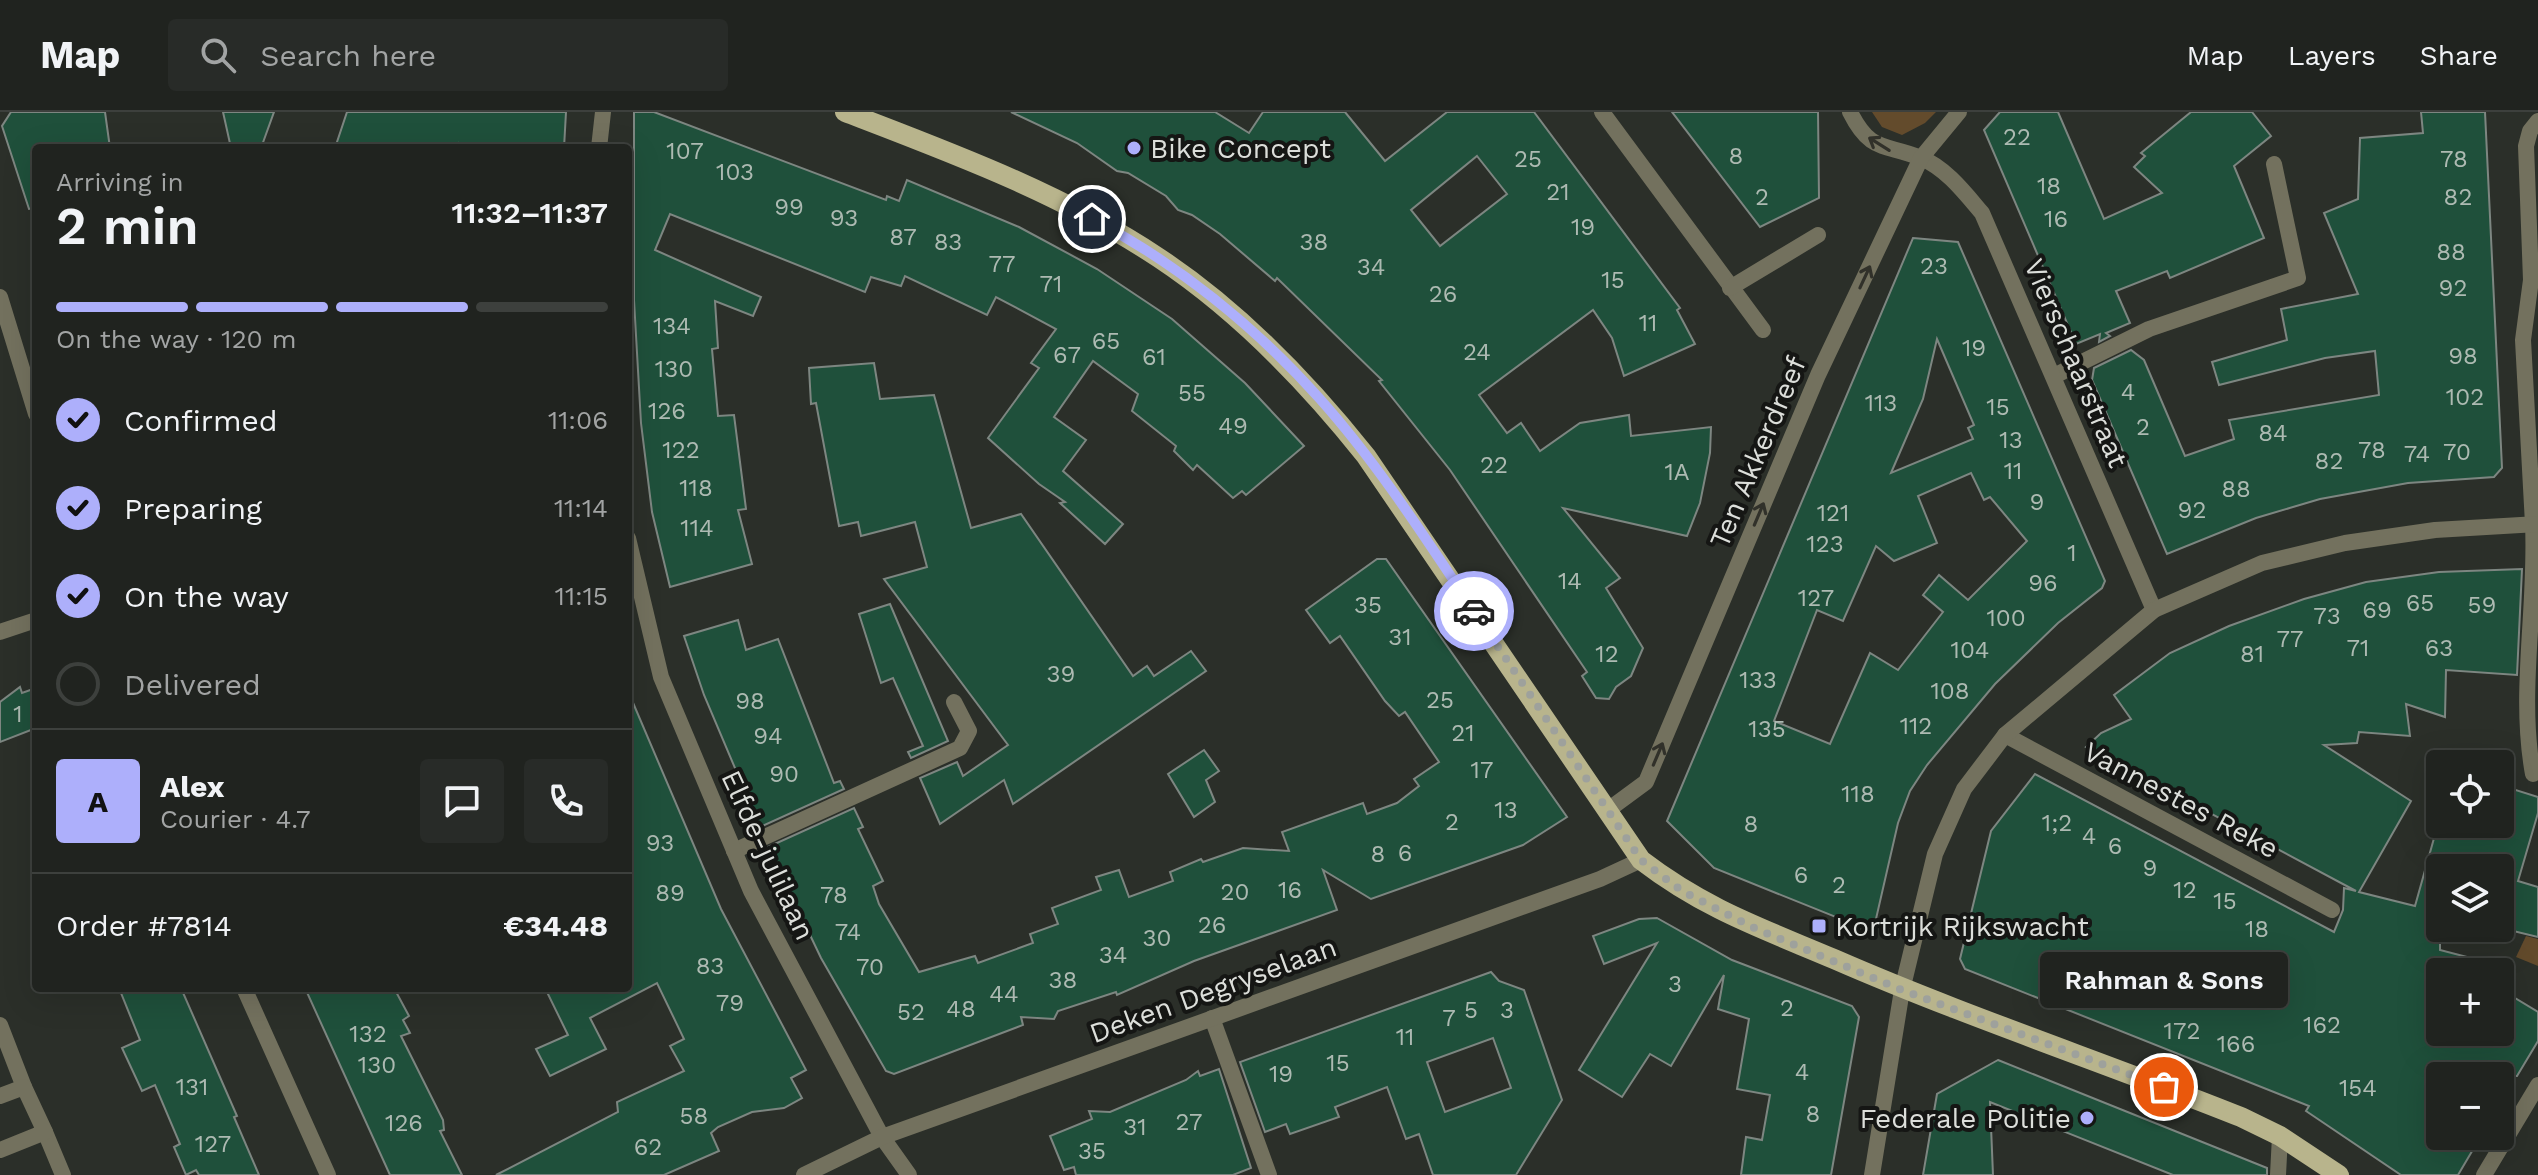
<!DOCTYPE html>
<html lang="en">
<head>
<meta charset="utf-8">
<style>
	:root { --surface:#20231f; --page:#282b28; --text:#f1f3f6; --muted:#a2a4a4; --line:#3d403d; --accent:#adaffb }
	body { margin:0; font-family:"Work Sans",sans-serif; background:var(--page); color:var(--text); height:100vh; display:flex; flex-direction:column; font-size:30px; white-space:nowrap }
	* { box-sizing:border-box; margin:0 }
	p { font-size:26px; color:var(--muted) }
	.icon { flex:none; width:44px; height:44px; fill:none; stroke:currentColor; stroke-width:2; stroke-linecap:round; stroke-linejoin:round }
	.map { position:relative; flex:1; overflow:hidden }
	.panel { position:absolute; left:32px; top:32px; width:600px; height:848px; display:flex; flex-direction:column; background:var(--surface); border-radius:8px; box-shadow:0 8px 32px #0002,0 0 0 2px var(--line) }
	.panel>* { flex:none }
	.buttons { position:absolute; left:2426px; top:638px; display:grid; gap:16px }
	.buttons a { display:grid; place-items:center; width:88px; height:88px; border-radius:8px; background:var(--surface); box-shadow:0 8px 32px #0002,0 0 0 2px var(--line); font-size:40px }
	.pin { position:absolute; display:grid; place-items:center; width:68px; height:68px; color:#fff; margin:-34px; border:4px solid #fff; border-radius:50%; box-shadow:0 2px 8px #0007 }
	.courier { position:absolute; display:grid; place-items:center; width:80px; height:80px; margin:-40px; border:6px solid #adaffb; border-radius:50%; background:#fff; color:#222; box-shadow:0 2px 10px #0007 }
	.bubble { position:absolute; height:56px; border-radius:8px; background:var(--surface); box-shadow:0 8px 32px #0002,0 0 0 2px var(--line); font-size:26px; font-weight:600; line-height:56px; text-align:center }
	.headline em { font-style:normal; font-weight:600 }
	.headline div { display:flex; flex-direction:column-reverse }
	.headline { display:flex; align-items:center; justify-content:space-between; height:136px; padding:0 24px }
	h1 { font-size:52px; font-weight:600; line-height:60px }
	.bar { display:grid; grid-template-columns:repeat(4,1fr); gap:12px 8px; align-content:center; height:96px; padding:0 24px }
	.bar i { height:10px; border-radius:6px; background:var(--line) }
	.bar .active { background:var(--accent) }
	.bar p { grid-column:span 4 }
	.line { display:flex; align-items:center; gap:20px; padding:0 24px; border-top:2px solid var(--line) }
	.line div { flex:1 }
	.round { display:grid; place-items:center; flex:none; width:84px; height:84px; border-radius:8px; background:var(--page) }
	ol { padding:0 24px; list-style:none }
	li { display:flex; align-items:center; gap:24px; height:88px }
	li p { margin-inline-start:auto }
	li .icon { padding:8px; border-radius:50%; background:var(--accent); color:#111; stroke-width:4 }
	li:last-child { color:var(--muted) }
	li i { width:44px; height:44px; border:4px solid var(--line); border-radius:50% }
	header { display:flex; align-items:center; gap:48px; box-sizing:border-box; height:112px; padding:0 40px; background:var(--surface); border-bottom:2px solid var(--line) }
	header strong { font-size:38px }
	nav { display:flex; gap:44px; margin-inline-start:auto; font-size:28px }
	.search { width:560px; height:72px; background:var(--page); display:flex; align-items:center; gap:20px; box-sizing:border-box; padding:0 28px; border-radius:8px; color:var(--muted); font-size:30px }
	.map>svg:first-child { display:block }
	.green { fill:#634b2c }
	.building { fill:#1f503b; stroke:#7d8681; stroke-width:2; fill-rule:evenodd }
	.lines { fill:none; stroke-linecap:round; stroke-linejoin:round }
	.lane { stroke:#73715e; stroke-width:16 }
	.street { stroke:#73715e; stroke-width:16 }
	.primary { stroke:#b8b48c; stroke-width:20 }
	.oneway { stroke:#31312a }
	.done { stroke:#9ea19c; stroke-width:8; stroke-dasharray:0 14.4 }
	.route { stroke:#adaffb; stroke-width:10 }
	.poi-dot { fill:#adaffb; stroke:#151614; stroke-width:3 }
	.labels { text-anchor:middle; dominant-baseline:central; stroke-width:8; stroke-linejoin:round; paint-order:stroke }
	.number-label { font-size:24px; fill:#adbab2 }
	.poi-label { font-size:28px; fill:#dcdeda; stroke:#151614; text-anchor:start }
	.street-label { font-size:28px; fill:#dcdeda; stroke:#151614 }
</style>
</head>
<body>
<header>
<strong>Map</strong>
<div class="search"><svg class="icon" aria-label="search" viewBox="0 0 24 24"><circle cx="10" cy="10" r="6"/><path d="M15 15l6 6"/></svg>Search here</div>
<nav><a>Map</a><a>Layers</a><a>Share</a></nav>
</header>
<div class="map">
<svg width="2538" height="1063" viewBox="0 0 2538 1063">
	<rect width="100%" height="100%" fill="#2b2f29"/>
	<g class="green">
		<polygon points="1872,0 1936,0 1925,11 1902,23 1882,15"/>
		<polygon points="2526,824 2538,827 2538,854 2516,845"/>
	</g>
	<g class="building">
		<polygon points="11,0 105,0 110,36 36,36 36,96 29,97 2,14"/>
		<polygon points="223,0 274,0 261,36 231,36"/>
		<polygon points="347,0 566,0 564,36 478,36 459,31 457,36 335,36"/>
		<polygon points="634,0 654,0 886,88 887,84 899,89 907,68 1019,115 1097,157 1172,207 1245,271 1304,334 1246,383 1242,379 1233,386 1197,353 1193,358 1174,339 1176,334 1132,299 1138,282 1093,249 1054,305 1086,328 1063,359 1123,412 1105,432 1060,391 1065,390 1039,372 988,326 1039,256 1031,251 1056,217 996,185 987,203 905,164 901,174 871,165 865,180 670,102 655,138 761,185 753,204 715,189 718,236 712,237 718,304 734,303 746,397 738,398 752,452 670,475 652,400 641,311 634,188"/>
		<path d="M1011,0H1215L1249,21L1263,0H1345L1385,49L1447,0H1534L1680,196L1677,198L1695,232L1624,264L1612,226L1593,198L1479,283L1507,321L1521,311L1540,339L1580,311L1629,303L1631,324L1711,315L1710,341L1700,391L1687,424L1563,396L1620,466L1606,476L1643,536L1631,564L1616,575L1609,587L1596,586L1582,564L1587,560L1450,358L1379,269L1382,268L1277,166L1275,169L1220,122L1192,103L1178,98L1166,84L1128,61L1117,59L1077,31ZM1477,44L1507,82L1440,134L1411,98Z"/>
		<polygon points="1672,0 1818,0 1819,86 1760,115"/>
		<polygon points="2000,0 2058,0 2104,107 2162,81 2134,55 2145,44 2141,41 2191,0 2252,0 2271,24 2234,54 2264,126 2170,166 2167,159 2116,179 2130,211 2106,221 2110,224 2099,230 2100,222 2076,232 1984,18"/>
		<polygon points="2421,0 2485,0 2502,356 2494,365 2408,371 2320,387 2256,406 2167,442 2092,268 2094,256 2131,238 2144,248 2185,344 2234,327 2229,308 2379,283 2375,239 2325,246 2219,273 2212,250 2287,228 2281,197 2358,182 2324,101 2358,87 2360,26 2423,21"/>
		<path d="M1913,126L1958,130L2105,469L2102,476L2058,511L1995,572L1927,653L1910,679L1898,711L1873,820L1714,756L1667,709ZM1937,227L1974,313L1968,316L1973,327L1891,361L1923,287ZM1971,361L1984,388L1990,385L2027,429L1968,488L1939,463L1923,483L1943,500L1898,558L1870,541L1830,632L1774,609L1817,498L1843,509L1876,434L1894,449L1937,431L1918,384Z"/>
		<polygon points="874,251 880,287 934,283 971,416 1021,402 1133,564 1147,554 1154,564 1191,539 1206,559 1013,692 1004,668 940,712 920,666 957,650 963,664 1008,633 884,467 927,455 915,410 861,424 858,410 839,414 816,291 811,292 809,256"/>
		<polygon points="1377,447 1386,447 1567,705 1523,733 1371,787 1323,758 1337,798 1194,849 1117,883 1116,880 1058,899 1054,907 1021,905 1023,913 894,962 886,959 821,846 768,735 854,696 863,715 858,717 883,769 873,774 879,792 919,860 975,844 978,851 1033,831 1030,822 1058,812 1052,796 1101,778 1096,765 1119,758 1129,785 1173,769 1170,760 1201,747 1203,750 1243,736 1289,739 1282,720 1363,691 1367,702 1397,691 1419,674 1414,667 1439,650 1405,600 1399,604 1385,589 1340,524 1330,531 1306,498"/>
		<polygon points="2522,457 2517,563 2446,558 2445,605 2406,592 2410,624 2359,620 2357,631 2324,633 2411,689 2359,780 2415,794 2438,712 2500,712 2500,673 2538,685 2538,701 2518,769 2538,775 2538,825 2505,817 2508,805 2507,809 2500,808 2500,756 2440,756 2440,838 2494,852 2493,860 2440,860 2440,920 2500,920 2500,877 2538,900 2538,929 2517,964 2440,964 2440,1024 2481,1024 2458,1063 2401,1063 2306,999 2309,994 1965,857 1960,847 1991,719 2035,662 2334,820 2343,798 2344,776 2356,779 2086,635 2101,621 2131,607 2114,583 2170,541 2229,514 2304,487 2366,470 2439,460"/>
		<polygon points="890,492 948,629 911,646 908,640 923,634 893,566 881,571 859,502"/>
		<polygon points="738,508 746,538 778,527 834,671 840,669 844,677 760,715 704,583 684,524"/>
		<polygon points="20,575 22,581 36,576 36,616 0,630 0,590"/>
		<polygon points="628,579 721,797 806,958 791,966 802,986 784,996 752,1000 718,1015 711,1021 719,1039 664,1063 496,1063 618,1000 617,990 684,959 670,934 684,927 657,871 590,906 606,937 550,964 536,937 568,923 545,876 628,876"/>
		<polygon points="1204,638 1219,659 1206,668 1215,690 1194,705 1168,662"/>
		<polygon points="1657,806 1732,848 1852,894 1859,905 1831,1063 1741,1063 1746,1025 1762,1028 1770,983 1737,977 1749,907 1718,897 1724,863 1671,954 1650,942 1622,985 1579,958 1657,831 1604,852 1593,824 1639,807"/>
		<path d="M1491,860L1499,869L1524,878L1562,988L1516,1063H1433L1419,1022L1406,1027L1387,975L1335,995L1339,1005L1290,1022L1286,1012L1265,1020L1240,950ZM1493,926L1511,976L1445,1000L1427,950Z"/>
		<polygon points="119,876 181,876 237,1004 234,1005 259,1063 199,1063 196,1058 186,1063 174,1035 180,1032 155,973 142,979 122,936 140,928"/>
		<polygon points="305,876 394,876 409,904 403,908 410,921 401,924 443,1008 444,1018 440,1019 462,1063 390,1063"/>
		<polygon points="1998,948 2267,1056 2267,1063 2173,1063 1990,990 1993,1063 1923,1063 1937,982"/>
		<polygon points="1219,957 1251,1056 1233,1063 1076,1063 1074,1055 1064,1058 1050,1024 1092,1007 1089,999 1110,1000 1186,968 1198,959 1200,964"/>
	</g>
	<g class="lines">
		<g class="lane">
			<polyline points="2054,264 2149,217 2298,166 2274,52"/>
			<path d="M2533,662C2518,581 2537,495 2533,412"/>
			<polyline points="734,739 960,636 969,619 954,590"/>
			<polyline points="1212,906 1269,1063"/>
			<polyline points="0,913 24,975"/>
			<polyline points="45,1020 63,1063"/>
		</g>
		<g class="street">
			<polyline points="1602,0 1763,218"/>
			<path d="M1850,0C1871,42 1885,31 1921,46C1946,56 1965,81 1982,101L2154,498"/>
			<polyline points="599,36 603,0"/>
			<polyline points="1730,176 1818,123"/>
			<polyline points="0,185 36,302"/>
			<polyline points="2533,412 2523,228 2531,168 2526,34 2530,19 2538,9"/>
			<polyline points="628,426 661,565 751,779 882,1025 909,1063"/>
			<polyline points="0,520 36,508"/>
			<polyline points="2005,623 2332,798"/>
			<polyline points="1608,698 1646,670 1818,263 1921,46 1959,0"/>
			<polyline points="244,876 328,1063"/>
			<polyline points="0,984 24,975 45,1020 0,1038"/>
			<polyline points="804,1063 882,1025 1600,767 1641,748"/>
			<polyline points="1872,1063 1902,878 1935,742 1964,677 2005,623 2154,498 2262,451 2345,431 2435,418 2538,412"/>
			<polyline points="2278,1063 2280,1024"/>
			<polyline points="2484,1063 2538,973"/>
		</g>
		<path class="primary" d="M845,0C952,41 1063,82 1159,146C1239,199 1307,270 1366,344L1641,748C1705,797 1761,816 1834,847C1967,905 2106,951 2241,1005L2280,1024L2339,1063"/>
	</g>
	<defs><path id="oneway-shaft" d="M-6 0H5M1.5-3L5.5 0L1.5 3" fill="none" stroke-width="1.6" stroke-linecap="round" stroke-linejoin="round" transform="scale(2)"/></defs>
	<g class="oneway">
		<use href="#oneway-shaft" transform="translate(1879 32) rotate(-148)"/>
		<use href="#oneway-shaft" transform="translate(1865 165) rotate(-65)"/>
		<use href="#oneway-shaft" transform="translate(1759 402) rotate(-67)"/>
		<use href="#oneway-shaft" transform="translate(1658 642) rotate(-67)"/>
	</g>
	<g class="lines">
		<polyline class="done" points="1474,499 1641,748 1682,779 1752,815 1902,878 2164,975"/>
		<path class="route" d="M1092,107C1177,151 1257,216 1320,287C1378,352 1426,427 1474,499"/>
	</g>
	<g class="poi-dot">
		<circle cx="1134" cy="36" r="8"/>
		<rect x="1811" y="806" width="16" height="16" rx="4"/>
		<circle cx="2087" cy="1006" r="8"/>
	</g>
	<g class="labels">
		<g class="number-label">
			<text x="2017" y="25">22</text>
			<text x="685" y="39">107</text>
			<text x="1736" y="44">8</text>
			<text x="1528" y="47">25</text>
			<text x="2454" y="47">78</text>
			<text x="735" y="60">103</text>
			<text x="2049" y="74">18</text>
			<text x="1558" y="80">21</text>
			<text x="1762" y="85">2</text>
			<text x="2458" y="85">82</text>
			<text x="789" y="95">99</text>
			<text x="844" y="106">93</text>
			<text x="2056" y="107">16</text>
			<text x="1583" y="115">19</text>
			<text x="903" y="125">87</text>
			<text x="948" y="130">83</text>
			<text x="1314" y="130">38</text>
			<text x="2451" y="140">88</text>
			<text x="1002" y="152">77</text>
			<text x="1934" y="154">23</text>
			<text x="1371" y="155">34</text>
			<text x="1613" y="168">15</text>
			<text x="1051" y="172">71</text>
			<text x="2453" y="176">92</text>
			<text x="1443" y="182">26</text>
			<text x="1648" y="211">11</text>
			<text x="672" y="214">134</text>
			<text x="1106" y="229">65</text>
			<text x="1974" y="236">19</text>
			<text x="1477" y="240">24</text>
			<text x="1067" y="243">67</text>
			<text x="2463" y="244">98</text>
			<text x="1154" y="245">61</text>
			<text x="674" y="257">130</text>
			<text x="2128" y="280">4</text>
			<text x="1192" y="281">55</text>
			<text x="2465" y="285">102</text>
			<text x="1881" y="291">113</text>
			<text x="1998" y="295">15</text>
			<text x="667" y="299">126</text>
			<text x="1233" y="314">49</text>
			<text x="2143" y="315">2</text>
			<text x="2273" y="321">84</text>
			<text x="2011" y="328">13</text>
			<text x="681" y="338">122</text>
			<text x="2372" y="338">78</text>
			<text x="2457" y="340">70</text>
			<text x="2417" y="342">74</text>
			<text x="2329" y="349">82</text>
			<text x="1494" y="353">22</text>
			<text x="2013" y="359">11</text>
			<text x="1677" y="360">1A</text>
			<text x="696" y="376">118</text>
			<text x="2236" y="377">88</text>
			<text x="2037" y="390">9</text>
			<text x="2192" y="398">92</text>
			<text x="1833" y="401">121</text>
			<text x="697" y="416">114</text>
			<text x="1825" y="432">123</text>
			<text x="2072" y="441">1</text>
			<text x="1570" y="469">14</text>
			<text x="2043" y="471">96</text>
			<text x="1816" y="486">127</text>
			<text x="2420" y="491">65</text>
			<text x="1368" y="493">35</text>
			<text x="2482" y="493">59</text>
			<text x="2377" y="498">69</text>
			<text x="2327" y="504">73</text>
			<text x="2006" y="506">100</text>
			<text x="1400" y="525">31</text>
			<text x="2290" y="527">77</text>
			<text x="2358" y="536">71</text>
			<text x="2439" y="536">63</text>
			<text x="1970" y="538">104</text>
			<text x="1607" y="542">12</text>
			<text x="2252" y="542">81</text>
			<text x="1061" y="562">39</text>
			<text x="1758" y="568">133</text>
			<text x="1950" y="579">108</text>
			<text x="1440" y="588">25</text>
			<text x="750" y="589">98</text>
			<text x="18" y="602">1</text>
			<text x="1916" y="614">112</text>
			<text x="1767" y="617">135</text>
			<text x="1463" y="621">21</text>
			<text x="768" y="624">94</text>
			<text x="1482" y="658">17</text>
			<text x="784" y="662">90</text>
			<text x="1858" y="682">118</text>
			<text x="1506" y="698">13</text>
			<text x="1452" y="710">2</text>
			<text x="2057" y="711">1;2</text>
			<text x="1751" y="712">8</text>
			<text x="2089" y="724">4</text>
			<text x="660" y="731">93</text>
			<text x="2115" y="734">6</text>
			<text x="1405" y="741">6</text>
			<text x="1378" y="742">8</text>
			<text x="2150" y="756">9</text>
			<text x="1801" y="763">6</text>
			<text x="1839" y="773">2</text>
			<text x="1290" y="778">16</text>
			<text x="2185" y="778">12</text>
			<text x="1235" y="780">20</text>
			<text x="670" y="781">89</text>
			<text x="834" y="783">78</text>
			<text x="2225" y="789">15</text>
			<text x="1212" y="813">26</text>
			<text x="2257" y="817">18</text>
			<text x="848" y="820">74</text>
			<text x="1157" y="826">30</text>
			<text x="1113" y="843">34</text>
			<text x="710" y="854">83</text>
			<text x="870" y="855">70</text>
			<text x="1063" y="868">38</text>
			<text x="1675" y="872">3</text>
			<text x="1004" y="882">44</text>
			<text x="730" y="891">79</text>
			<text x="1787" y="896">2</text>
			<text x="961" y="897">48</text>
			<text x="1471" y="898">5</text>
			<text x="1507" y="898">3</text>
			<text x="911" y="900">52</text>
			<text x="1449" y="906">7</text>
			<text x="2322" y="913">162</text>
			<text x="2182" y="919">172</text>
			<text x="368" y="922">132</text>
			<text x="1405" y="925">11</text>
			<text x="2236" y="932">166</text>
			<text x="1338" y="951">15</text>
			<text x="377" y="953">130</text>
			<text x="1802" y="960">4</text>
			<text x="1281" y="962">19</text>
			<text x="192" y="975">131</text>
			<text x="2358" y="976">154</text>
			<text x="1813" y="1002">8</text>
			<text x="694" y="1004">58</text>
			<text x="1189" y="1010">27</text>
			<text x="404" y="1011">126</text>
			<text x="1135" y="1015">31</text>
			<text x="213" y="1032">127</text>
			<text x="648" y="1035">62</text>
			<text x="1092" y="1039">35</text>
		</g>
		<g class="poi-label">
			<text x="1150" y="36">Bike Concept</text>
			<text x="1835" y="814">Kortrijk Rijkswacht</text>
			<text x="2071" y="1006" text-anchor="end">Federale Politie</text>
		</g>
		<g class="street-label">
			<text transform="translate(2076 251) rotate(67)">Vierschaarstraat</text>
			<text transform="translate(1758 340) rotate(-67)">Ten Akkerdreef</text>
			<text transform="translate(2181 688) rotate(28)">Vannestes Reke</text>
			<text transform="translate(768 743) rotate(65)">Elfde-julilaan</text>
			<text transform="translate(1213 878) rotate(-20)">Deken Degryselaan</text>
		</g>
	</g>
</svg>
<div class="buttons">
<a><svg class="icon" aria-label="locate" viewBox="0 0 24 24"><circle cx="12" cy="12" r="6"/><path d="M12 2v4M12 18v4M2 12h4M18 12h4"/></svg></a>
<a><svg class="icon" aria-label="layers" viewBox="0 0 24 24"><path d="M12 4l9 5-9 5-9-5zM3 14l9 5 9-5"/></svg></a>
<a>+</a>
<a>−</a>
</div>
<div class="pin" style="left:2164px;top:975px;background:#ea580c"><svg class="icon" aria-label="bag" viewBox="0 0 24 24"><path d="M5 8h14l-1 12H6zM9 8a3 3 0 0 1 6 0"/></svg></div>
<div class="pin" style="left:1092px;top:107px;background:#1f2937"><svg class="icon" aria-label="home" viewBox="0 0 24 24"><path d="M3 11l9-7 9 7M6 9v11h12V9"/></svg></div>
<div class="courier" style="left:1474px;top:499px"><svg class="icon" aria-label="car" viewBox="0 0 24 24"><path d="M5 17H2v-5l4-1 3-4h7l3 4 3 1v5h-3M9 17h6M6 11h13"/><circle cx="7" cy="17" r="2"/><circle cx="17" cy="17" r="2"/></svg></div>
<div class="bubble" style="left:2040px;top:840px;width:248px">Rahman &amp; Sons</div>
<section class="panel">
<div class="headline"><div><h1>2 min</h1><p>Arriving in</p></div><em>11:32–11:37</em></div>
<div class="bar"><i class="active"></i><i class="active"></i><i class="active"></i><i></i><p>On the way · 120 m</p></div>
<ol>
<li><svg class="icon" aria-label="check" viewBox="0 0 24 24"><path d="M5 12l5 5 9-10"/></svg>Confirmed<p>11:06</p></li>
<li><svg class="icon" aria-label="check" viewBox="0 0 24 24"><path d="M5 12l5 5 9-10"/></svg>Preparing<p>11:14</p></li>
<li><svg class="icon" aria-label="check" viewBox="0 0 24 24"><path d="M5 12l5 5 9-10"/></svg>On the way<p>11:15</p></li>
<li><i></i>Delivered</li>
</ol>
<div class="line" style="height:144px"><b class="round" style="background:var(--accent);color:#111">A</b><div><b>Alex</b><p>Courier · 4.7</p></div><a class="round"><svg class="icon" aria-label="chat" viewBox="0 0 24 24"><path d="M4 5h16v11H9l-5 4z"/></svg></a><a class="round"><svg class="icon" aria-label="phone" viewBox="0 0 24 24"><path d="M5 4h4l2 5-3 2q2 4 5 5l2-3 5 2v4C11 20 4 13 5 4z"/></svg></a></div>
<div class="line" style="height:104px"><div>Order #7814</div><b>€34.48</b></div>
</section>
</div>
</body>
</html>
